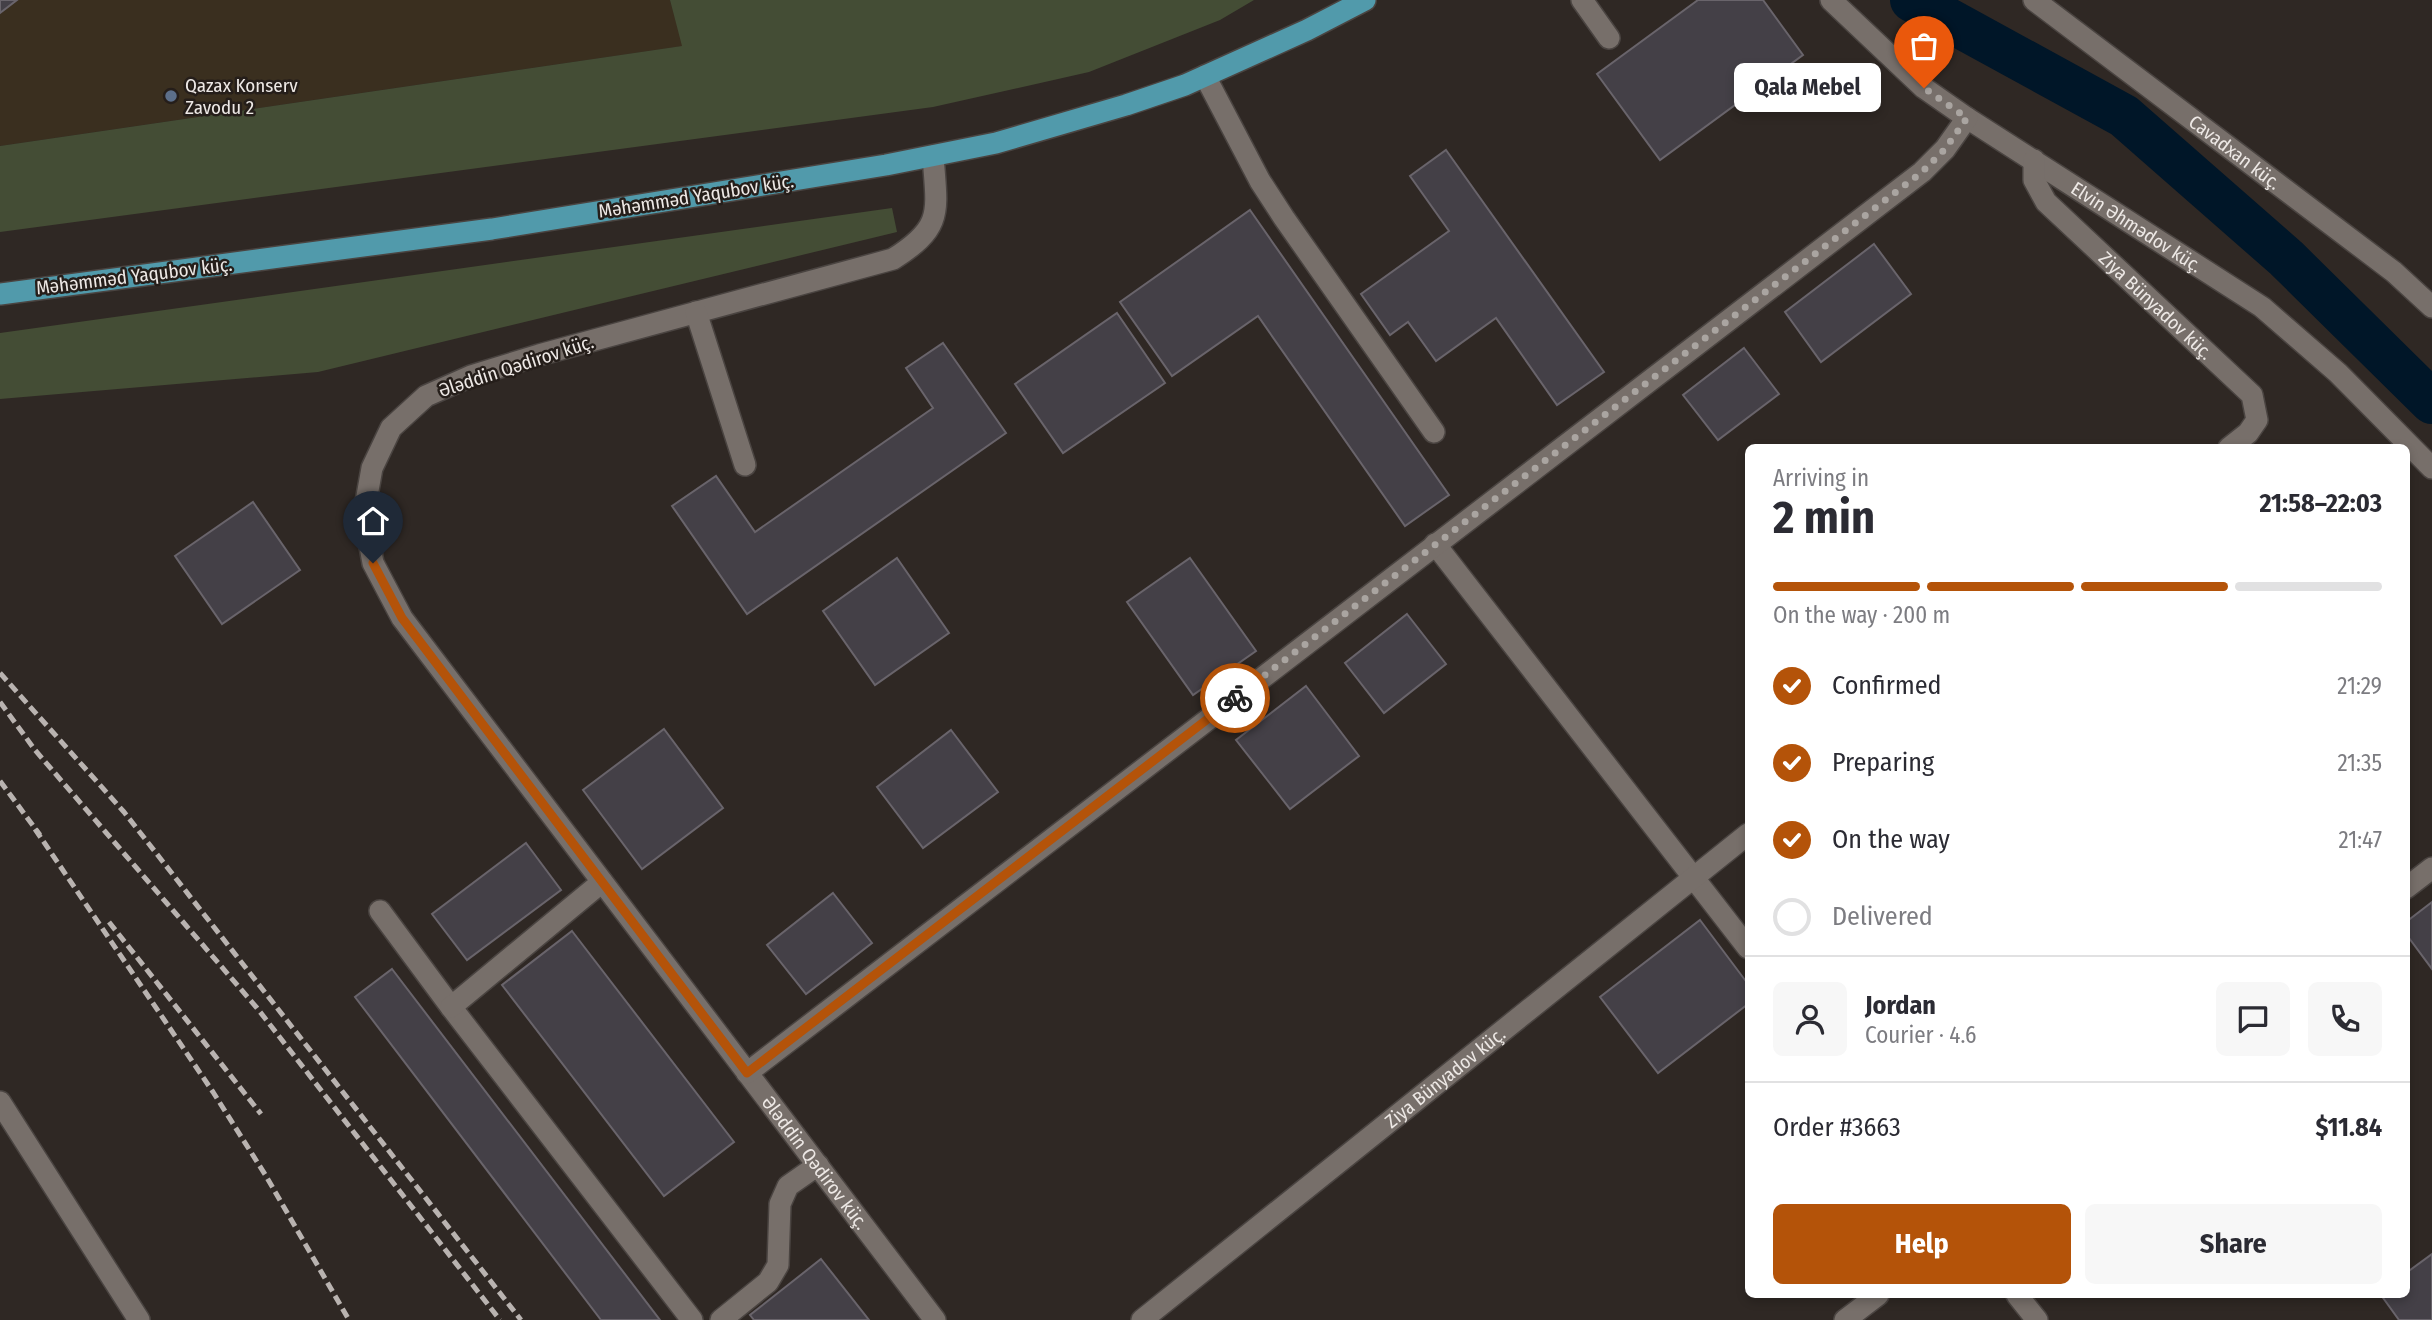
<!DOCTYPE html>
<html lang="en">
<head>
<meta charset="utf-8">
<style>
	:root { --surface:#fff; --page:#f7f7f7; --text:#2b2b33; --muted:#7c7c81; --line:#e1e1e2; --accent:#b45309 }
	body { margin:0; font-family:"Fira Sans Condensed",sans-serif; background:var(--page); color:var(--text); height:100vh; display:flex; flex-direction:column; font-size:26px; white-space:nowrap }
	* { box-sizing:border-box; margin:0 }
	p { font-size:23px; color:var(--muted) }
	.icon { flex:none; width:38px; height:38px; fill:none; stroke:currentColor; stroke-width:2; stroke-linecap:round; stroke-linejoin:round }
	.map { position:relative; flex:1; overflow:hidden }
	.panel { position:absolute; left:1745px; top:444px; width:665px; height:854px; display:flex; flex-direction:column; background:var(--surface); border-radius:10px; box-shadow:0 4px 10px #0003 }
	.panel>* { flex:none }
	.pin { position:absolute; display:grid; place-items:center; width:60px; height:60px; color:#fff; margin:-72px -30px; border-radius:50% 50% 50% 0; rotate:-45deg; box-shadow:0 0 7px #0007 }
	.pin .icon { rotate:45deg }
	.courier { position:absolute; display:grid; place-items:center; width:70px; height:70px; margin:-35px; border:5px solid #b45309; border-radius:50%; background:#fff; color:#222; box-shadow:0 2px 9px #0007 }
	.bubble { position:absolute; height:49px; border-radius:10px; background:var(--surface); box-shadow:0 4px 10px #0003; font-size:23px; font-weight:700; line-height:49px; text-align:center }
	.headline em { font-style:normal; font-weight:700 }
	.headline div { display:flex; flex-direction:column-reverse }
	.headline { display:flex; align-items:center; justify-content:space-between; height:119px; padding:0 28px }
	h1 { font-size:46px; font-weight:700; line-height:52px }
	.bar { display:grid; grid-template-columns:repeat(4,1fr); gap:10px 7px; align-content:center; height:84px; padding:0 28px }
	.bar i { height:9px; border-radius:5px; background:var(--line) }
	.bar .active { background:var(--accent) }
	.bar p { grid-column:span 4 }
	.line { display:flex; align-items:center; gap:18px; padding:0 28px; border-top:2px solid var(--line) }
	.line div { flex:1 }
	.round { display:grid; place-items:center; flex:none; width:74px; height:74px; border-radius:10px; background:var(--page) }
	ol { padding:0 28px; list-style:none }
	li { display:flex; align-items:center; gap:21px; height:77px }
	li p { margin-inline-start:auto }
	li .icon { padding:7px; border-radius:50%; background:var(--accent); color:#fff; stroke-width:4 }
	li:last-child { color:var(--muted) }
	li i { width:38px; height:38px; border:4px solid var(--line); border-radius:50% }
	.button { display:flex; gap:14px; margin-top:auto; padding:14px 28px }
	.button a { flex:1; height:80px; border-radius:10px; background:var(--accent); color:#fff; font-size:28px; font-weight:700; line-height:80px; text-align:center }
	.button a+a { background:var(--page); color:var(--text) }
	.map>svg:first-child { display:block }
	.industrial { fill:#3a2f1f }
	.green { fill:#444d35 }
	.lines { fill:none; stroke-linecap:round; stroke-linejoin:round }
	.canal { stroke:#001628; stroke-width:44 }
	.building { fill:#444047; stroke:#69646b; stroke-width:2 }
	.minor-casing { stroke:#4a4441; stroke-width:24 }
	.major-casing { stroke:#4a4441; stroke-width:24 }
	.minor { stroke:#776f6a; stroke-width:21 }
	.major { stroke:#519aab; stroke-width:21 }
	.rail { stroke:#b9b3b0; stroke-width:5; stroke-dasharray:10 5; stroke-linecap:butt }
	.done { stroke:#aaa5a1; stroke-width:7; stroke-dasharray:0 12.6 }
	.route { stroke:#b45309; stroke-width:9 }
	.service-dot { fill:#5c6f8a; stroke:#251e1a; stroke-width:2.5 }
	.labels { text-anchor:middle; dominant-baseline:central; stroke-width:5; stroke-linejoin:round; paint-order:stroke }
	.poi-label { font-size:19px; fill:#ede8e5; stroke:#251e1a; text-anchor:start }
	.street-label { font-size:19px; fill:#ede8e5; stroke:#251e1a }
</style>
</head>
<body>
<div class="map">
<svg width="2432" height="1320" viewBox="0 0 2432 1320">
	<rect width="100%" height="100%" fill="#2f2824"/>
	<polygon class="industrial" points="0,0 670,0 683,46 0,146"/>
	<g class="green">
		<polygon points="670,0 1254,0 1220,20 1089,72 933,107 0,232 0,146 682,46"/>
		<polygon points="892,208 897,232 318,372 0,399 0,333"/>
	</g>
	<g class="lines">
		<polyline class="canal" points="1912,0 2124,116 2286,258 2432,402"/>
	</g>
	<g class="building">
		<polygon points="0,0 17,0 0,13"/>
		<polygon points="1698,0 1763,0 1803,55 1660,160 1597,74"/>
		<polygon points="1446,150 1604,372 1557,405 1496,318 1436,361 1408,322 1390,335 1361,294 1449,231 1410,176"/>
		<polygon points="1250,210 1449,495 1405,526 1258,316 1172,376 1120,302"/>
		<polygon points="1874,244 1911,294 1821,362 1785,312"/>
		<polygon points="1117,313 1165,383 1063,453 1015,384"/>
		<polygon points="943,343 1006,433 747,614 672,506 716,476 755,532 933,408 906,368"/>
		<polygon points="1744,348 1779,394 1718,440 1683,395"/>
		<polygon points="253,502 300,570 222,624 175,556"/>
		<polygon points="897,558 949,633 875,685 823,611"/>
		<polygon points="1190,558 1256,651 1193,695 1127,602"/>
		<polygon points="1407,614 1446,664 1384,713 1345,663"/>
		<polygon points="1306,686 1359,756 1290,809 1236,740"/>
		<polygon points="664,729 723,808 642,869 583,790"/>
		<polygon points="951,730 998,792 923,848 877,787"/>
		<polygon points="526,843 561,890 467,960 432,914"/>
		<polygon points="833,893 872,943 806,994 767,945"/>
		<polygon points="2432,902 2432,969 2406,934 2406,922"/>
		<polygon points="1700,920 1748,984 1748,1004 1658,1073 1600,997"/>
		<polygon points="572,931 734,1142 664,1196 502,985"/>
		<polygon points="392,969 660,1320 601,1320 355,997"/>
		<polygon points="2432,1254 2432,1320 2399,1320 2381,1295 2406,1295 2406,1273"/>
		<polygon points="821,1259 869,1320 754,1320 750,1315"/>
	</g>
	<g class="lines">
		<g class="minor-casing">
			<g id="minor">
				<polyline points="1582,0 1609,38"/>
				<path id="s1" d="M1831,0L1924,88L1967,118L2262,307L2338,373L2432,468"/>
				<path id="s2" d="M2034,0L2394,272L2432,307"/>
				<polyline points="1205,76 1260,181 1284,218 1434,432"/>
				<path id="s3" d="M933,156C937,212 944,227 893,259L539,355L471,376L426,396L391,428L372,468L364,513L373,563L402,618L935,1320"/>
				<path id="s4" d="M2034,160V180L2046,202L2252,395L2257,420L2248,433L2229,448"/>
				<polyline points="696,312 745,465"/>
				<polyline points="1435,544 1748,948"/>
				<polyline points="2406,888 2432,868"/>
				<polyline points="380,911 451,1007 692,1320"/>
				<polyline points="451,1007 602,882"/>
				<polyline points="747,1073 1922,172 1945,149 1967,118"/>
				<polyline points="0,1102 139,1320"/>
				<polyline points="2017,1295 2037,1320"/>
				<polyline points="721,1320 768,1282 778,1265 780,1204 788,1186 818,1165"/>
				<path id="s5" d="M1142,1320L1748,834"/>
				<polyline points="1845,1320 1878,1295"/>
			</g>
		</g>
		<g class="major-casing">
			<polyline id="major" points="0,294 492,229 886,165 996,143 1126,105 1185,85 1307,30 1365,0"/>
		</g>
		<use href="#minor" class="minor"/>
		<use href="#major" class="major"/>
		<g class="rail">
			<polyline points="0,673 124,812 521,1320"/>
			<polyline points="0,702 35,750 257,1008 500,1320"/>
			<polyline points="0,781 40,835"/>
			<polyline points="35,829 213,1092 266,1176 349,1320"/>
			<polyline points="109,922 261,1114"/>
		</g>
	</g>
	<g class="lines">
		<polyline class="done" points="1235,698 1922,172 1945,149 1967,118 1924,88"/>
		<polyline class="route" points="373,563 402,618 747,1073 1235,698"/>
	</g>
	<circle class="service-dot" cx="171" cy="96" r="7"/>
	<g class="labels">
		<g class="poi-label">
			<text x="185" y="85">Qazax Konserv<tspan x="185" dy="22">Zavodu 2</tspan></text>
		</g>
		<g class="street-label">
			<text stroke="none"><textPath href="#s2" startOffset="252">Cavadxan küç.</textPath></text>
			<text transform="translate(696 196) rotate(-9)">Məhəmməd Yaqubov küç.</text>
			<text stroke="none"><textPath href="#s1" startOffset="382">Elvin Əhmədov küç.</textPath></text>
			<text transform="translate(134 276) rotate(-7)">Məhəmməd Yaqubov küç.</text>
			<text stroke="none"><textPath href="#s4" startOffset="196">Ziya Bünyadov küç.</textPath></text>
			<text transform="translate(516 366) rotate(-18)">Ələddin Qədirov küç.</text>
			<text stroke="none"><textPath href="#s5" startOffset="388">Ziya Bünyadov küç.</textPath></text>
			<text stroke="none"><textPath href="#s3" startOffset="1542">Ələddin Qədirov küç.</textPath></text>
		</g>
	</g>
</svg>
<div class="pin" style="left:1924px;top:88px;background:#ea580c"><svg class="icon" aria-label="bag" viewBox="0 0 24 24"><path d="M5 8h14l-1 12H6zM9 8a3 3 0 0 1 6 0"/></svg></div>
<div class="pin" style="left:373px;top:563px;background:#1f2937"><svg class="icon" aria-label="home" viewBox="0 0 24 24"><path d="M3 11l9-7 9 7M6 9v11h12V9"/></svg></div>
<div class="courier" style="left:1235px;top:698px"><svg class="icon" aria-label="bike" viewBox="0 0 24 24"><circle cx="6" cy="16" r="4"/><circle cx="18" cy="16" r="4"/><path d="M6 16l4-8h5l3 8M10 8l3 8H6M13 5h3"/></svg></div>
<div class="bubble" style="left:1734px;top:63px;width:147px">Qala Mebel</div>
<section class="panel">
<div class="headline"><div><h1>2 min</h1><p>Arriving in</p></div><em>21:58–22:03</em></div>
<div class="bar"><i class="active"></i><i class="active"></i><i class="active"></i><i></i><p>On the way · 200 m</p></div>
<ol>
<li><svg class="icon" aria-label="check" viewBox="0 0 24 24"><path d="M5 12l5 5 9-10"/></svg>Confirmed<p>21:29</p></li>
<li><svg class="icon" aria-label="check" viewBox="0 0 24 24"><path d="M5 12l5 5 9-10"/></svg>Preparing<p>21:35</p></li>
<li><svg class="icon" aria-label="check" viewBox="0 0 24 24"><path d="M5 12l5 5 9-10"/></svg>On the way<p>21:47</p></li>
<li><i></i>Delivered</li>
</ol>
<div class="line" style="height:126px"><a class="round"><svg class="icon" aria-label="person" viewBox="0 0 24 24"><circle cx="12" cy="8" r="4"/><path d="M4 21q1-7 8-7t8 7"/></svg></a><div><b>Jordan</b><p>Courier · 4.6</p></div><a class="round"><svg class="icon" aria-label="chat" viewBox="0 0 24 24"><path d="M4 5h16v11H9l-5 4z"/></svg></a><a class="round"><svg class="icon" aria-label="phone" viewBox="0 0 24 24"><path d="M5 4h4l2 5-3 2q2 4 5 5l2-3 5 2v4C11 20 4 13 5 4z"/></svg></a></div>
<div class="line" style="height:91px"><div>Order #3663</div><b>$11.84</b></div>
<div class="button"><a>Help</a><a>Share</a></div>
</section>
</div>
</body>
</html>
